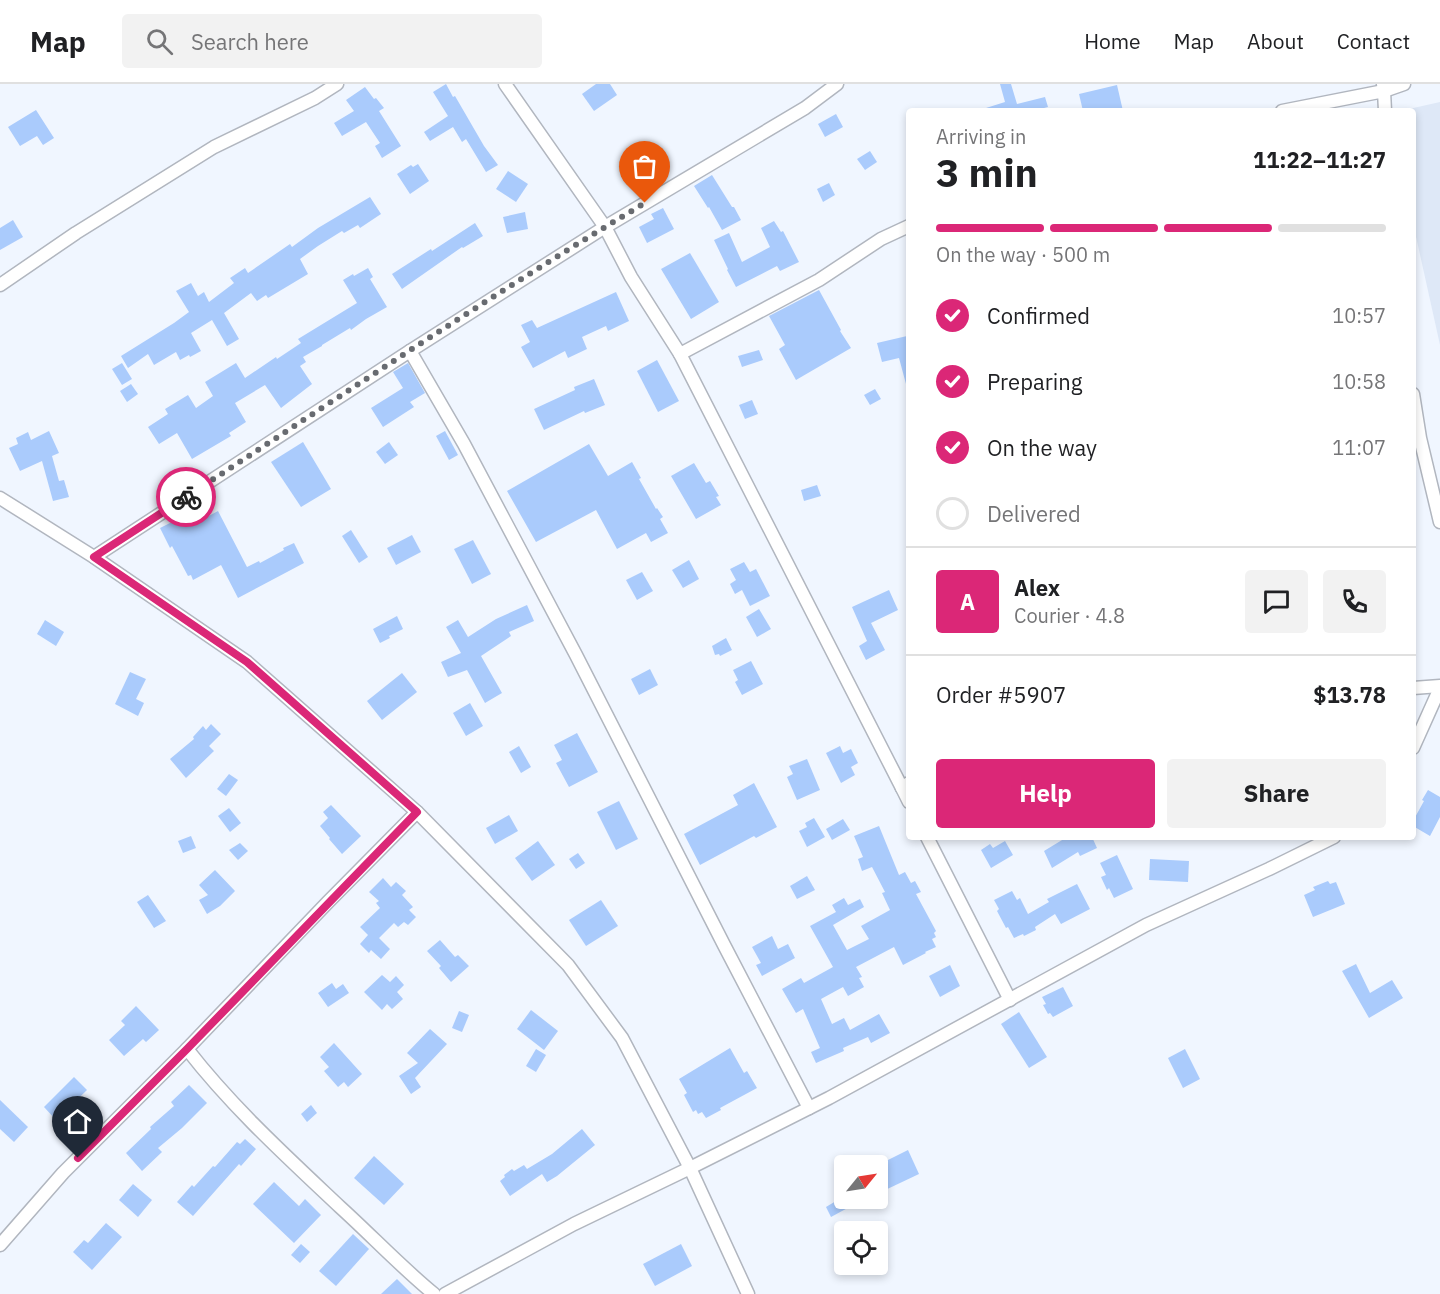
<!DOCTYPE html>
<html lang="en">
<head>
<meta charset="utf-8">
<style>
	:root { --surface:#fff; --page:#f2f2f2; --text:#202124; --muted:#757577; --line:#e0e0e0; --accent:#db2777 }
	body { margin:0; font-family:"IBM Plex Sans",sans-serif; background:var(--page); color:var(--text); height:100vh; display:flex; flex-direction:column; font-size:22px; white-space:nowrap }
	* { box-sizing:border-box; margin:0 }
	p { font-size:20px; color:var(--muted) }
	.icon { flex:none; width:33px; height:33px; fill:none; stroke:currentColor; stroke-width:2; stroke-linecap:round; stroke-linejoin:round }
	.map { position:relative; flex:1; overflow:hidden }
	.details { position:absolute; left:906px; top:24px; width:510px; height:732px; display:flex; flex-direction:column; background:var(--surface); border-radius:6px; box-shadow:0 3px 9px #0003 }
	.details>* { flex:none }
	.needle { width:39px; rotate:60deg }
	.tools { position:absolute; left:834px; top:1071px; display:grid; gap:12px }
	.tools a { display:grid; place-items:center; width:54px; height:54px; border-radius:6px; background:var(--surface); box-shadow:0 3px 9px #0003; font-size:30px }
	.pin { position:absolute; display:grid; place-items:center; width:51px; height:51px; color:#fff; margin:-62px -26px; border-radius:50% 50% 50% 0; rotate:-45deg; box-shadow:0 0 6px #0007 }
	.pin .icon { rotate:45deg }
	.courier { position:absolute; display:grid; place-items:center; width:60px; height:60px; margin:-30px; border:4px solid #db2777; border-radius:50%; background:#fff; color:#222; box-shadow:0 2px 8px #0007 }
	.overview em { font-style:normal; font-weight:800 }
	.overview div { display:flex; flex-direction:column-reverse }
	.overview { display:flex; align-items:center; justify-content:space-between; height:102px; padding:0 30px }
	h1 { font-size:39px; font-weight:800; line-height:45px }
	.bar { display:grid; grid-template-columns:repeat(4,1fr); gap:9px 6px; align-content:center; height:72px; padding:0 30px }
	.bar i { height:8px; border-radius:4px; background:var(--line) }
	.bar .current { background:var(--accent) }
	.bar p { grid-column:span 4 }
	.line { display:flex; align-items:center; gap:15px; padding:0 30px; border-top:2px solid var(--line) }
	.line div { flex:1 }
	.round { display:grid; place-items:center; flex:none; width:63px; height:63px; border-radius:6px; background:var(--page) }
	ol { padding:0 30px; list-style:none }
	li { display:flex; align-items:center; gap:18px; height:66px }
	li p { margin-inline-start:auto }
	li .icon { padding:6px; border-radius:50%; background:var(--accent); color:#fff; stroke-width:4 }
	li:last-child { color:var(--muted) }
	li i { width:33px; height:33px; border:3px solid var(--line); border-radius:50% }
	.button { display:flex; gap:12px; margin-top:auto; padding:12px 30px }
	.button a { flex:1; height:69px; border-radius:6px; background:var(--accent); color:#fff; font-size:24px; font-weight:800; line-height:69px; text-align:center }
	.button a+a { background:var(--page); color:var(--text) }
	header { display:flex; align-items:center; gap:36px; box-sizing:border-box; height:84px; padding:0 30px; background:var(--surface); border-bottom:2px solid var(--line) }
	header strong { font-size:28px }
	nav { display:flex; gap:33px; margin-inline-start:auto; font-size:21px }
	.search { width:420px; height:54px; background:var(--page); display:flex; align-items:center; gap:15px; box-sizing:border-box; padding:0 21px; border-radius:6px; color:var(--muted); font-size:22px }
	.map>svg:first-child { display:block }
	.built { fill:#dee8f7 }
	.building { fill:#aacbfc }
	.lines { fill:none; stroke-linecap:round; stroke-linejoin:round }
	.street-casing { stroke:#b1b6bf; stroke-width:15 }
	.street { stroke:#fff; stroke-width:12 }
	.done { stroke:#686b70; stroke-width:6; stroke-dasharray:0 10.8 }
	.route { stroke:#db2777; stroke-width:8 }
</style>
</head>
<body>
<header>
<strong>Map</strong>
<div class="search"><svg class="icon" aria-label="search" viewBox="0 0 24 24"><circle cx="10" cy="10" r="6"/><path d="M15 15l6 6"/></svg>Search here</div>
<nav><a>Home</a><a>Map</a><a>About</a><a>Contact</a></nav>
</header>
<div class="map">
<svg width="1440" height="1210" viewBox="0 0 1440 1210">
	<rect width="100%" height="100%" fill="#f0f6ff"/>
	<polygon class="built" points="1440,18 1440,261 1413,139 1413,27 1400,27"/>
	<g class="building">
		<polygon points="446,0 453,13 455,12 484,62 498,81 486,88 466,55 462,58 453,43 430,57 424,48 448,32 433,8"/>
		<polygon points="596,0 610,0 617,11 594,27 582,10"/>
		<polygon points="1000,0 1011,0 1017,20 1045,13 1048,23 1032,27 986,27 986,24 1005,18"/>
		<polygon points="1117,1 1123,27 1083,27 1079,10"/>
		<polygon points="365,3 374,15 376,14 384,24 379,27 401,62 382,74 375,62 380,59 366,38 342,52 334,39 354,27 346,16"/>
		<polygon points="36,26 54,54 43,61 37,52 20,62 8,43"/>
		<polygon points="836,30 843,43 825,53 818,40"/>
		<polygon points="870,67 877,78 865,86 857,75"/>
		<polygon points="418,80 429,97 410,110 397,90 411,81 413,83"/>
		<polygon points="508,87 528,100 516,118 496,105"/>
		<polygon points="712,91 732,123 734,123 741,136 722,146 709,123 708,124 694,102"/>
		<polygon points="829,99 835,111 823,118 817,105"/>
		<polygon points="370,113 381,130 360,144 358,141 344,149 342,147 318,162 300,175 308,190 268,214 266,211 257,217 251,209 224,229 239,255 227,262 212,236 191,249 201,267 190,273 189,271 180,276 176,268 154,281 148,270 128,284 121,272 174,239 189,228 176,207 191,199 198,212 204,208 209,218 234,199 230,194 245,184 248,189 290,160 292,163 318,144"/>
		<polygon points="663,124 674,145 647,159 639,143 654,135 651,130"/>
		<polygon points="525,128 528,145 507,149 503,133"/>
		<polygon points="13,136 23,153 0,166 0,144"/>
		<polygon points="774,137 781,148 783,147 799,178 780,187 777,182 736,203 727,186 728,185 714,156 729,149 742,178 770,163 761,144"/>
		<polygon points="475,139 483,152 463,164 462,163 402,205 392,190 431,165 432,167"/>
		<polygon points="690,169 719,218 691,235 661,185"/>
		<polygon points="368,184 373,193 370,195 387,223 366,235 351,246 350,244 322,261 322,262 303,273 306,278 300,282 312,300 281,324 265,301 235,319 246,338 229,349 231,352 192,375 177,349 159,360 148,343 168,330 165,325 188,311 196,324 213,312 205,298 223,287 236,279 245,294 276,273 277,275 301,259 298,255 357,219 343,196 353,190 354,192"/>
		<polygon points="819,206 841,246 840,247 851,264 796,296 779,265 785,261 769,232"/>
		<polygon points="616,208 629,237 608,247 606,242 582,253 587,265 568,274 565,267 533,284 521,263 530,258 521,241 532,236 537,244"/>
		<polygon points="907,252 909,259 909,299 906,300 899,274 882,278 877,259"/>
		<polygon points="759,266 763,276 742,283 738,272"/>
		<polygon points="657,276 679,317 658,328 637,287"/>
		<polygon points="122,279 132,295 122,301 112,285"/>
		<polygon points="408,279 425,309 410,318 414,323 383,343 371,324 403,304 393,288"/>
		<polygon points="594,295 605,321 585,329 584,327 544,346 534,325 575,306 574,303"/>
		<polygon points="131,300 138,310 127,318 120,307"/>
		<polygon points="875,305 881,315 870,321 864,311"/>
		<polygon points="752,316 758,330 745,335 739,321"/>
		<polygon points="49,347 59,369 52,372 59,397 64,396 69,413 53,417 42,377 20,387 9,364 18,360 16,354 28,348 31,356"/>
		<polygon points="445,347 458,371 449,376 436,352"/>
		<polygon points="303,358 331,405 301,423 271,378"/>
		<polygon points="389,358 398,371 385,380 376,368"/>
		<polygon points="589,360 608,392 632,378 641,394 639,395 656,425 657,424 663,433 660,435 668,449 651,458 646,449 617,465 596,426 536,458 507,407"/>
		<polygon points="694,379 706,399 710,397 719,412 716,413 721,421 696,435 671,392"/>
		<polygon points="817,401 821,412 804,417 801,406"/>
		<polygon points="218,427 247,483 259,477 260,479 284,466 283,464 294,459 304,479 238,514 221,481 193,496 191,491 188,492 172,462 170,464 160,444 178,435 180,439 189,435 192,441"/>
		<polygon points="351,446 368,473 359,479 342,452"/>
		<polygon points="412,451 421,468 396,481 387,464"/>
		<polygon points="473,456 491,490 472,500 454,465"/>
		<polygon points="689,476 699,495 683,504 672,486"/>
		<polygon points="744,478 750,488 756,485 770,512 750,522 742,506 735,510 730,500 736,496 730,485"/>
		<polygon points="642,488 653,507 637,516 626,496"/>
		<polygon points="889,506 898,526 871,539 885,566 866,576 859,562 867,557 852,523"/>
		<polygon points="527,521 534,537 509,548 511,552 481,572 502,609 485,619 467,586 448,593 441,578 461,569 446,543 458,536 468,553 496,535"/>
		<polygon points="759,525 771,545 757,553 746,533"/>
		<polygon points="397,532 403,545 389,552 390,554 380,559 373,545"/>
		<polygon points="45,536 64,548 56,562 37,550"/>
		<polygon points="726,554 732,566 720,572 719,570 715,571 712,562"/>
		<polygon points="751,577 763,600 742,611 735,598 738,596 733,586"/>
		<polygon points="650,585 658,601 639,611 631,595"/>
		<polygon points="130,588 146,595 136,615 144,619 138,632 115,620"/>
		<polygon points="402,589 417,608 382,636 367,617"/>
		<polygon points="470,619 483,642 466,652 453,629"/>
		<polygon points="211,640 221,650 209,662 214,667 186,694 170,675 194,655 193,653 203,642 206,646"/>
		<polygon points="577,649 598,688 569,703 556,679 562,676 554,661"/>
		<polygon points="519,662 531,683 521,689 509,668"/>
		<polygon points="840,662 843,669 851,665 858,679 851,683 855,691 841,699 826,669"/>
		<polygon points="807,675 820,706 797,716 787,693 793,690 789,682"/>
		<polygon points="229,690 238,696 226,712 217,705"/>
		<polygon points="754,699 777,743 756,754 754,752 700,781 684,750 738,721 733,711"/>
		<polygon points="1428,706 1440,713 1440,733 1430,752 1413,742 1413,737 1424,717 1422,716"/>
		<polygon points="619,717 638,755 616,766 597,728"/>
		<polygon points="331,721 361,752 342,770 329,755 330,754 320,742 328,734 323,728"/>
		<polygon points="229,724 241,739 230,748 218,732"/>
		<polygon points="509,731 518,747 495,760 486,744"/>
		<polygon points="814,734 825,753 807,763 799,747 807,743 805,739"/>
		<polygon points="843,735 850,746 832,756 826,745"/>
		<polygon points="879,742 899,791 905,788 911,799 915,797 921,808 916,810 936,847 934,849 936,853 932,855 936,863 925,868 926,869 903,881 894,863 856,883 862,893 859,894 864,903 848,912 843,903 821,915 832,940 844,934 850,946 879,930 890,949 871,959 868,953 843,964 844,967 816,979 811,968 820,964 803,925 796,929 782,905 801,894 804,899 833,883 810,842 836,828 832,821 844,814 848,821 860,815 864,823 833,841 847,866 869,855 861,842 890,826 882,809 885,808 872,783 862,787 858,775 863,773 854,752"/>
		<polygon points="191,752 196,764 183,769 178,757"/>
		<polygon points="1067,753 1092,753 1097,764 1080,772 1078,768 1052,784 1044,767"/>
		<polygon points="538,757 555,781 532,797 515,774"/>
		<polygon points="1005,757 1013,771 991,784 981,766 990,760 993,764"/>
		<polygon points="240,759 248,767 238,776 229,766"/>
		<polygon points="578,769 585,779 576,785 569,775"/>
		<polygon points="1117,771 1133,805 1114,814 1109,804 1107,806 1101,793 1106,791 1100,779"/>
		<polygon points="1150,775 1189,777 1188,798 1149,796"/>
		<polygon points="215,786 235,807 220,822 207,830 199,816 208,811 199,801"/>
		<polygon points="807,792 815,806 797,815 790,802"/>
		<polygon points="383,794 391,803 396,798 406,807 402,811 413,823 409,826 416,833 408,841 404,838 398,843 394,839 379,854 390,865 381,875 371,866 369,869 360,860 368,851 360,843 380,824 376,819 379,817 369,808"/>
		<polygon points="1328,797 1330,800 1336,798 1345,820 1313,833 1304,811 1315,806 1313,803"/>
		<polygon points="1077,800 1090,825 1061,840 1055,830 1035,843 1036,846 1024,852 1023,850 1014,854 1008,843 1006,844 997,827 999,825 994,816 1012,807 1017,816 1020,814 1028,830 1049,818 1047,815"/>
		<polygon points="148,811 166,837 154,844 137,818"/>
		<polygon points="601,816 618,842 586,862 569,836"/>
		<polygon points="772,852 778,865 788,860 795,874 762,892 756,881 761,879 752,863"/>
		<polygon points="440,856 455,873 458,871 469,882 451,898 439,884 441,882 427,867"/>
		<polygon points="1356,880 1370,909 1392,896 1403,914 1369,934 1342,887"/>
		<polygon points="950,881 960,902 940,913 929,892"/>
		<polygon points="382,891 390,898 396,892 404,901 397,908 403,915 392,925 387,920 382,926 364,908"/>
		<polygon points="332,899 336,905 343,900 349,909 328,923 318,909"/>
		<polygon points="1063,903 1073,922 1053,933 1050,929 1048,930 1043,921 1046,920 1042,913"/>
		<polygon points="136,922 159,946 146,958 143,955 124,972 109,956 125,941 121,937"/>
		<polygon points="531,926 558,947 544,966 517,945"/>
		<polygon points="459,927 469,931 462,948 452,944"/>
		<polygon points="1019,928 1047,973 1029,984 1001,940"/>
		<polygon points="430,945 447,960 415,994 421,1003 411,1010 399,992 418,979 407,969"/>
		<polygon points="334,959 362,990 348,1003 344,998 338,1003 324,987 329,983 320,973"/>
		<polygon points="730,964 744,989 747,987 757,1004 720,1024 721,1026 706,1034 702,1028 698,1030 696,1026 693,1028 684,1011 687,1009 679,995"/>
		<polygon points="536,965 546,971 536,988 526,982"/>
		<polygon points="1185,965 1200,995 1183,1004 1168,974"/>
		<polygon points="74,993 87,1006 56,1036 44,1023"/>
		<polygon points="189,1001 207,1019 182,1044 158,1064 162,1068 142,1087 126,1069 151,1045 150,1043 174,1022 171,1018"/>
		<polygon points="0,1016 28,1043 14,1058 0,1045"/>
		<polygon points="311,1021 317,1029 307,1038 301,1030"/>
		<polygon points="582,1045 595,1061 557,1092 547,1098 542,1090 510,1112 500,1097 505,1093 504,1091 512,1085 514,1087 524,1081 527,1085 552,1070"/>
		<polygon points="245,1055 256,1065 241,1082 239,1080 193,1132 177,1118 192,1101 194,1103 213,1082 215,1083 237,1058 240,1060"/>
		<polygon points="908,1066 919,1090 881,1108 878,1102 878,1081"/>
		<polygon points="374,1072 404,1100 384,1121 354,1094"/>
		<polygon points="274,1098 299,1122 305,1115 321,1131 294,1159 253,1120"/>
		<polygon points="133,1100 152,1116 138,1133 119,1116"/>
		<polygon points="841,1114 866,1114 831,1133 826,1123"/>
		<polygon points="106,1139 122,1153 92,1186 73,1168 84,1156 88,1159"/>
		<polygon points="353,1150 369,1165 336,1202 319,1187"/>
		<polygon points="301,1160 310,1168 300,1179 291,1171"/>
		<polygon points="681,1160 692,1182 655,1202 643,1180"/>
		<polygon points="397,1195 412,1210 381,1210"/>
	</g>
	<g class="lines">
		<g class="street-casing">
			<g id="street">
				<polyline points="837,0 805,24 605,143 631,193 680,270 819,196 881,155 909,142"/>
				<polyline points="1383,0 1384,7 1404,0"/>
				<polyline points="1282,27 1384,7 1385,27"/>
				<polyline points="0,201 76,149 214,63 315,14 337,0"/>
				<polyline points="410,267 464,360 576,571 724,861 809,1024"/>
				<polyline points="680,270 902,704 909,699"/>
				<polyline points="1413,310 1420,354 1440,438"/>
				<polyline points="0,414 94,473 247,578 417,728 568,881 622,954 690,1084 574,1140 445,1210"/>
				<polyline points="94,473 410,267 605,143 505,0"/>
				<polyline points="1413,604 1440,602"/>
				<polyline points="1413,664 1440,604"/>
				<polyline points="902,704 909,718"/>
				<polyline points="927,753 1010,916"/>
				<path d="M187,965C232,1023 287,1073 340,1123C372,1152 401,1183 434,1210"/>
				<polyline points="0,1161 63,1089 187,965 328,818 417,728"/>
				<polyline points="748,1210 690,1084 829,1014 1146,841 1269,785 1334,753"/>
			</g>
		</g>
		<use href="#street" class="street"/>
	</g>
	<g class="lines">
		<path class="done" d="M186,413C338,314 489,212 645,119"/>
		<polyline class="route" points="78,1074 187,965 417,728 247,578 94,473 186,413"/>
	</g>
</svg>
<div class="tools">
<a><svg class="needle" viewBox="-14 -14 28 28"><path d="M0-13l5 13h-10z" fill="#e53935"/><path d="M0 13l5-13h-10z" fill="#757577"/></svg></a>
<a><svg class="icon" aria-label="locate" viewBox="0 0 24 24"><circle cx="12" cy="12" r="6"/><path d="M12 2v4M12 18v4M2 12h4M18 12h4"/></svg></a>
</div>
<div class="pin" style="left:645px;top:119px;background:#ea580c"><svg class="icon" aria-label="bag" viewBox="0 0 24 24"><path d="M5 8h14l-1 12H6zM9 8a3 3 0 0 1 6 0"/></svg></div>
<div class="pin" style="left:78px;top:1074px;background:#1f2937"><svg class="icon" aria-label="home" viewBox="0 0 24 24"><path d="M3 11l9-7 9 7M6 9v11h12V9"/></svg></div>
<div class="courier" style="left:186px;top:413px"><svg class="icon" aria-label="bike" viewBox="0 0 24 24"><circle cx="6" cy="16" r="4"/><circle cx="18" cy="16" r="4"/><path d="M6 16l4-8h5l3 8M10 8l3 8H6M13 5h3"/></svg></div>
<section class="details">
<div class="overview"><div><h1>3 min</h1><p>Arriving in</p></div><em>11:22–11:27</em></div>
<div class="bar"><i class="current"></i><i class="current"></i><i class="current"></i><i></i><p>On the way · 500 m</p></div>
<ol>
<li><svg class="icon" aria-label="check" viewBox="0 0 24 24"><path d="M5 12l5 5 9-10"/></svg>Confirmed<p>10:57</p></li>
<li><svg class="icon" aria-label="check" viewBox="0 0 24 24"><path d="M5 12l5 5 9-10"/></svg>Preparing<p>10:58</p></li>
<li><svg class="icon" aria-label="check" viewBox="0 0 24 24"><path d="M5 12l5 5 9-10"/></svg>On the way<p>11:07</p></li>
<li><i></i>Delivered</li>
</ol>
<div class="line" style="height:108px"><b class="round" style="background:var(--accent);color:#fff">A</b><div><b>Alex</b><p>Courier · 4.8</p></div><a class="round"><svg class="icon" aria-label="chat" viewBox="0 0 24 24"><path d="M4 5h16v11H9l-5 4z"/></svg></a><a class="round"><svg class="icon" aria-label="phone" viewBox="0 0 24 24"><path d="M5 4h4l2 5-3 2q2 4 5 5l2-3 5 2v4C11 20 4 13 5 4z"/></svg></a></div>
<div class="line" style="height:78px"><div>Order #5907</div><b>$13.78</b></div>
<div class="button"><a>Help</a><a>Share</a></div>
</section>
</div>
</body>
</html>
